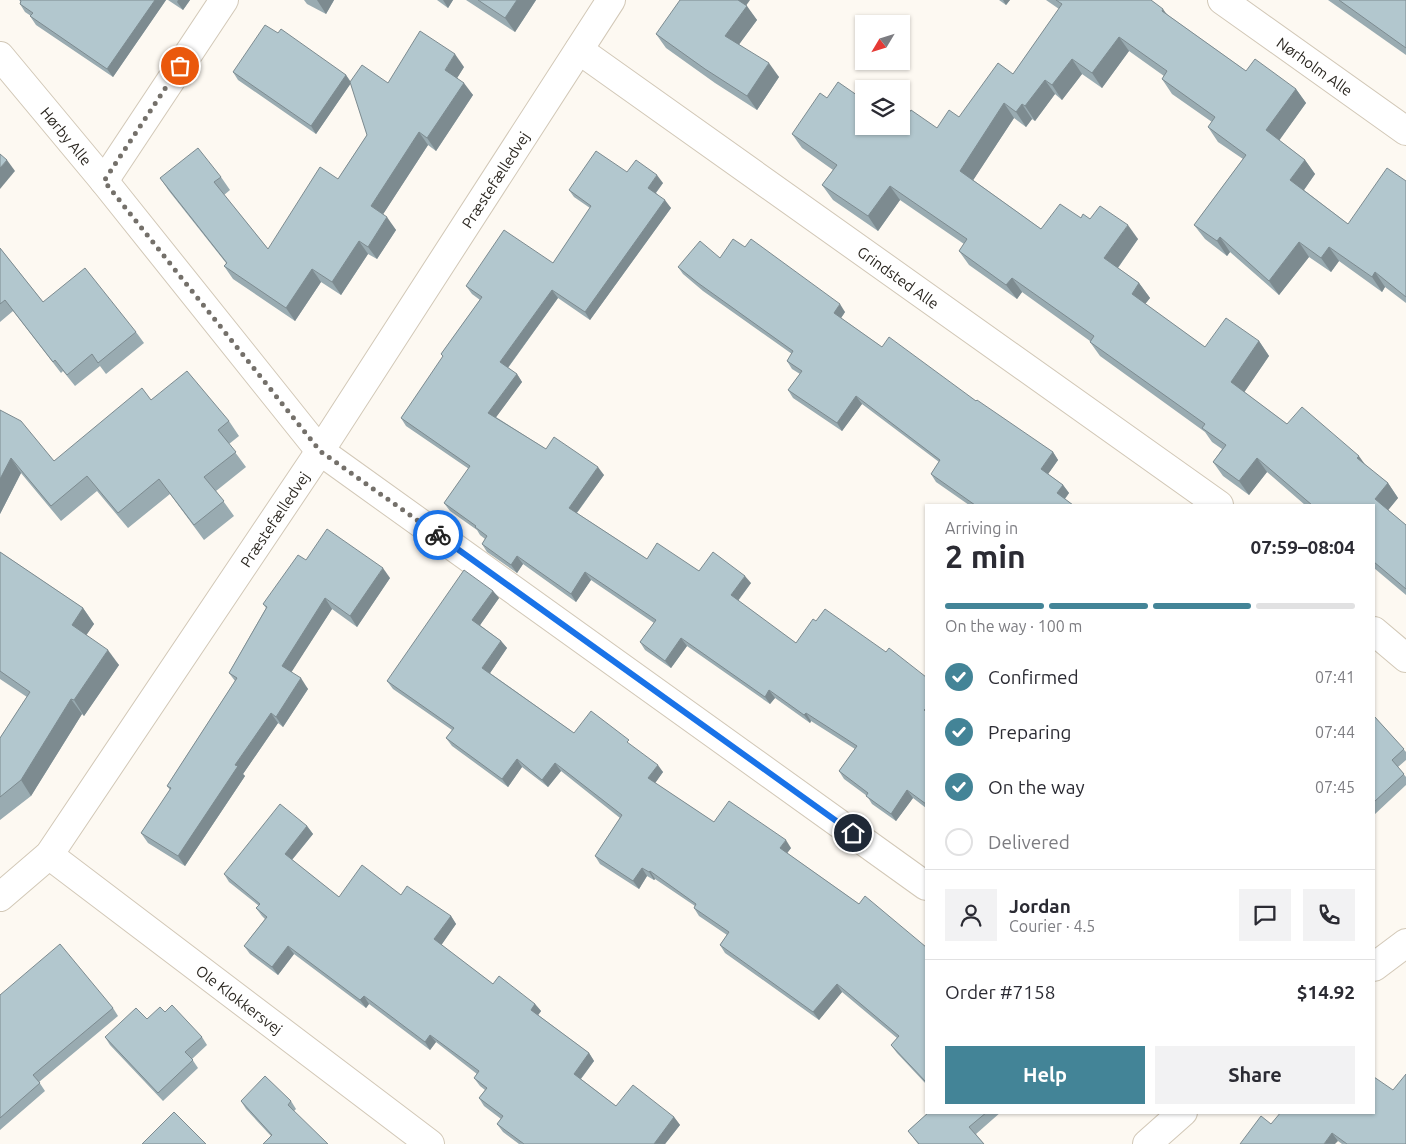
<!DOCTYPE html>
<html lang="en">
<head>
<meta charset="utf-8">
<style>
	:root { --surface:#fff; --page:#f2f2f3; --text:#2b2b33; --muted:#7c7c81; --line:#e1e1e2; --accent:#438497 }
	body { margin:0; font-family:Ubuntu,sans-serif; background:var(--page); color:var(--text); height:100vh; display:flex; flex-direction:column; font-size:19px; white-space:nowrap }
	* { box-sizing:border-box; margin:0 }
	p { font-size:16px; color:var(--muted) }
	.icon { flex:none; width:28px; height:28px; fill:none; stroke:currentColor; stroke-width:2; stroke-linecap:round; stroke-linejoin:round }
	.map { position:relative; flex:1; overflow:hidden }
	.details { position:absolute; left:925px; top:504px; width:450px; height:610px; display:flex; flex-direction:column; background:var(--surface); border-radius:0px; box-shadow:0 1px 4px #0004 }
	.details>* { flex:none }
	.needle { width:32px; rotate:232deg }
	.tools { position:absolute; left:855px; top:15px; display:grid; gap:10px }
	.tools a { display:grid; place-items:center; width:55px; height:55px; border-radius:0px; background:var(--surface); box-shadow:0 1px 4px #0004; font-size:25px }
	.pin { position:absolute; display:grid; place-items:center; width:42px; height:42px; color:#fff; margin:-21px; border:2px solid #fff; border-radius:50%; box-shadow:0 1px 5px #0007 }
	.courier { position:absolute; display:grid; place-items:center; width:50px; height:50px; margin:-25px; border:4px solid #1a73e8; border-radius:50%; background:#fff; color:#222; box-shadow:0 1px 6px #0007 }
	.summary em { font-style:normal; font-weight:700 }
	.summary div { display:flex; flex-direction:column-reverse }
	.summary { display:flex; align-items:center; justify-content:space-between; height:85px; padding:0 20px }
	h1 { font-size:32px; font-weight:700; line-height:38px }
	.bar { display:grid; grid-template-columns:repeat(4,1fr); gap:8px 5px; align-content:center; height:60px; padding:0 20px }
	.bar i { height:6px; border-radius:4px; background:var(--line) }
	.bar .selected { background:var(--accent) }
	.bar p { grid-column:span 4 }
	.line { display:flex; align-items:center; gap:12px; padding:0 20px; border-top:1px solid var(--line) }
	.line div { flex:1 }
	.round { display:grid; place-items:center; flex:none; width:52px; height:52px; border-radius:0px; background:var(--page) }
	ol { padding:0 20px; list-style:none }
	li { display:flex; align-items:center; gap:15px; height:55px }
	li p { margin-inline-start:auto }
	li .icon { padding:5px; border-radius:50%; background:var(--accent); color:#fff; stroke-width:4 }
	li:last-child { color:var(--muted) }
	li i { width:28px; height:28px; border:2px solid var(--line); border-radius:50% }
	.button { display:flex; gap:10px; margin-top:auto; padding:10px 20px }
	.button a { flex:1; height:58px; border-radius:0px; background:var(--accent); color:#fff; font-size:20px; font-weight:700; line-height:58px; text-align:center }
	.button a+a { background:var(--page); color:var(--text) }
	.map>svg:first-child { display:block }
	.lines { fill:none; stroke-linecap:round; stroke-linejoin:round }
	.minor-casing { stroke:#d2c8b7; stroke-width:30 }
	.minor { stroke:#fff; stroke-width:28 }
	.wall { fill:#99abb1 }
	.shaded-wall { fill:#7d8b90 }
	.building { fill:#b2c7ce; stroke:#7d8b90 }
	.done { stroke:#74706a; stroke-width:5; stroke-dasharray:0 9 }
	.route { stroke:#1a73e8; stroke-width:6 }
	.labels { text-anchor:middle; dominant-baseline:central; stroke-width:4; stroke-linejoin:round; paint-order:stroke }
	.street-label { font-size:15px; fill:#2b2721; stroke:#fff }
</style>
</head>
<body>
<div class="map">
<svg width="1406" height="1144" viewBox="0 0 1406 1144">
	<rect width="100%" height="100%" fill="#fdf9f2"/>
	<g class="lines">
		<g class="minor-casing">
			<g id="minor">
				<path id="s1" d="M1222,0L1406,131"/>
				<path id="s2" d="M579,50L1219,505"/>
				<path id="s3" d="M0,56L104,181L320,451L926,886"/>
				<polyline points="104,181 224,0"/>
				<polyline points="1374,631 1406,658"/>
				<path id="s4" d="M49,855L430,1144"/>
				<path id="s5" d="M0,897L49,855L320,451L611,0"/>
				<polyline points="1374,967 1406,943"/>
				<polyline points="1147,1144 1183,1112"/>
			</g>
		</g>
		<use href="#minor" class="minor"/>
	</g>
	<g class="wall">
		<polygon points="19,0 166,0 113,77 36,25 30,16 31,16 25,12 20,4 21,2"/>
		<polygon points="168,0 190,0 183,10"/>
		<polygon points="304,0 334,0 326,14 307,4"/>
		<polygon points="437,0 453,0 448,8"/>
		<polygon points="466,0 536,0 515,32"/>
		<polygon points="999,0 1010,0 1006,5"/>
		<polygon points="1046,0 1151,0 1169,16 1246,71 1296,89 1306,103 1279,140 1305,160 1315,174 1304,190 1348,224 1406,181 1406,303 1385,287 1382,292 1339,261 1331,272 1309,257 1279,295 1230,252 1227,256 1205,239 1194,225 1243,159 1218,142 1208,127 1212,122 1172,94 1162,79 1164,76 1129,51 1102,88 1082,74 1062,100 1055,94 1035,121 1032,119 1026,127 1014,118 973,180 1041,229 1081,218 1090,219 1138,239 1118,268 1139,283 1150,298 1145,304 1205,347 1259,341 1269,356 1244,392 1287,424 1366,466 1388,483 1398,498 1388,510 1406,525 1406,595 1374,568 1374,505 1305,505 1267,472 1249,495 1223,476 1213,462 1222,449 1212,442 1205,432 1100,356 1090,342 1090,341 1022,292 1017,299 969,265 959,251 964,244 900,200 878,231 833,200 822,185 833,170 802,148 792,134 864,126 937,128 959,117 1013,74 1059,9"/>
		<polygon points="1328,0 1406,0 1406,55"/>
		<polygon points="746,6 757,20 739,44 779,77 757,110 715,83 666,48 656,34"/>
		<polygon points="278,33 346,75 351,82 388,83 464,67 457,78 473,95 436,151 428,145 383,214 396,230 377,259 368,254 341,295 321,282 295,321 233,279 224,266 226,263 169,191 160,178 221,177 230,190 224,195 268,249 338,179 367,135 351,83 316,134 238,80 233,72"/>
		<polygon points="627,172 663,183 656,193 671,208 590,320 558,298 508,368 517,374 522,382 496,417 546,449 604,475 577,513 647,559 751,583 738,601 796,643 816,621 886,652 926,677 926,808 913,798 896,821 872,804 867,796 844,779 839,771 855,749 811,721 810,723 775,698 770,704 687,646 671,668 645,650 640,642 654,623 591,580 576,602 523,564 517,573 487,552 482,544 485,539 480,535 477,530 450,511 444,503 469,469 406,426 401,418 443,357 441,354 480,300 472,294 466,286 553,263 590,208 574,197 569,190"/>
		<polygon points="745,247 845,312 841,318 882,347 976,401 1053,452 1058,460 1048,474 1063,485 1069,493 1065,499 1073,505 969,505 936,482 931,474 939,462 862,404 842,431 793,398 788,390 800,374 792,369 787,361 792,354 703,291 683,274 678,267 720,258"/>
		<polygon points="0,248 43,302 136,332 144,343 106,374 100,366 75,386 63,371 61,373 13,311 0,322"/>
		<polygon points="151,400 229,421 239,436 229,444 246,467 216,491 234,516 204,540 170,494 128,528 97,491 61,521 21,473 0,514 0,410 54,461"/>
		<polygon points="0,552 83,608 94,624 86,635 119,665 84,716 82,714 31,796 0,820 0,738 27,697 0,679"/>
		<polygon points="306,560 390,578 357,627 332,609 291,672 308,689 283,727 278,723 243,774 245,776 185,866 148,843 141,833 170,790 167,786 235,681 229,673 266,608 263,604"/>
		<polygon points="493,591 499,598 480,625 501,641 507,648 490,673 574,733 633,747 663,772 655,783 714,822 791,848 787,853 859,904 926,947 926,1084 897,1053 891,1045 897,1038 842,992 819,1020 725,953 720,945 727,935 699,916 694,908 695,906 655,879 654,880 647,876 639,889 600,864 595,856 620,818 561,771 548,787 522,767 508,787 452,746 446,738 452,730 393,689 387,681"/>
		<polygon points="1374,716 1406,752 1406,760 1398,767 1406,777 1406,785 1374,815"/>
		<polygon points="307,826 313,834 292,860 339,897 401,895 451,916 456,924 441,945 493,984 535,1004 541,1011 538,1015 589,1053 594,1061 581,1079 616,1106 674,1117 680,1125 665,1144 519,1144 503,1132 497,1124 501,1119 484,1106 479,1098 485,1090 480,1086 474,1078 477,1074 436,1042 430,1050 369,1004 366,1008 294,954 278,975 250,954 244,946 265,919 262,916 256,908 259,906 229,882 224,874"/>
		<polygon points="0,995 113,1008 118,1016 39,1082 45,1091 0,1130"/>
		<polygon points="165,1012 202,1037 207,1045 192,1059 198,1068 163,1101 110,1045 105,1037 147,1019"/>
		<polygon points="241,1101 291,1101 296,1109 271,1136 246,1109"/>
		<polygon points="929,1112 1001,1112 976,1134 984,1144 918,1144 908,1131"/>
		<polygon points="1271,1124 1406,1144 1342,1144 1338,1141"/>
	</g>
	<g class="shaded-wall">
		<polygon points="155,0 166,0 113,77 107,69"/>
		<polygon points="178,0 190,0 183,10 177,2"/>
		<polygon points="317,0 334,0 326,14"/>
		<polygon points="443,0 453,0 448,8"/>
		<polygon points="517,0 536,0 515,32 505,18"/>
		<polygon points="736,0 750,0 743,10"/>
		<polygon points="1003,0 1010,0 1006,5"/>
		<polygon points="747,6 757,20 735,50 725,36"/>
		<polygon points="1163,9 1173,23 1162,11"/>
		<polygon points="1119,37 1129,51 1102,88 1092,73"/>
		<polygon points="455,54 464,67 454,83 445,70"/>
		<polygon points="1072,59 1082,74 1062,100 1052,85"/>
		<polygon points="769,63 779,77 757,110 747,96"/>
		<polygon points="346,75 351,83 316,134 311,126"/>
		<polygon points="1045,80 1055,94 1035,121 1025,106"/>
		<polygon points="464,83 473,95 436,151 427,138"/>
		<polygon points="1296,89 1306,103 1276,145 1266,130"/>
		<polygon points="1004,103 1014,118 970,185 960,171"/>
		<polygon points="1022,104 1032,119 1026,127 1016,112"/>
		<polygon points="419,132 428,145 380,219 371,206"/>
		<polygon points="7,160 15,171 0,189 0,168"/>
		<polygon points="1305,160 1315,174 1301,194 1290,180"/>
		<polygon points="657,175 663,183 654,195 648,188"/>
		<polygon points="890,186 900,200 878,231 868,216"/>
		<polygon points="665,200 671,208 590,320 585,312"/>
		<polygon points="387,217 396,230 377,259 368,247"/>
		<polygon points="1128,225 1138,239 1114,273 1104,258"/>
		<polygon points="1220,237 1230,252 1227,256 1217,241"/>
		<polygon points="359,241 368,254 341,295 332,282"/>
		<polygon points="1299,242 1309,257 1279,295 1269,281"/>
		<polygon points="1329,247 1339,261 1331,272 1321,258"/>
		<polygon points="312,269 321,282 295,321 286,308"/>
		<polygon points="1375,272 1385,287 1382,292 1372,277"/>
		<polygon points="1012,278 1022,292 1017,299 1006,285"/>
		<polygon points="1139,283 1150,298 1142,308 1132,294"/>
		<polygon points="552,290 558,298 506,370 500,362"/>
		<polygon points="840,304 845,312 839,321 834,313"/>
		<polygon points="1259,341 1269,356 1241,397 1231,382"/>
		<polygon points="517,374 522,382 494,420 488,413"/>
		<polygon points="856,396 862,404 842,431 837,423"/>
		<polygon points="1053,452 1058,460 1046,477 1041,469"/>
		<polygon points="1359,456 1369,470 1357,458"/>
		<polygon points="11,458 21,473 0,514 0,479"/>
		<polygon points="1257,458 1267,472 1249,495 1239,481"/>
		<polygon points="598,467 604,475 575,515 569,508"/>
		<polygon points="1388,483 1398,498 1385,514 1375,499"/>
		<polygon points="1063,485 1069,493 1063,501 1057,493"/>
		<polygon points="517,556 523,564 517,573 511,565"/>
		<polygon points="383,568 390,578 357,627 350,616"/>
		<polygon points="585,572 591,580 576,602 571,594"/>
		<polygon points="745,576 751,583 736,603 731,595"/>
		<polygon points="493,591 499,598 478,628 472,620"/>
		<polygon points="325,598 332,609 289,676 282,666"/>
		<polygon points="83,608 94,624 83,640 72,625"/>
		<polygon points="681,638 687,646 671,668 665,661"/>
		<polygon points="501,641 507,648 488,676 482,668"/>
		<polygon points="108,650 119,665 84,716 74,700"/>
		<polygon points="301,678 308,689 283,727 276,717"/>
		<polygon points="769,690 775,698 770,704 765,697"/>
		<polygon points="71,699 82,714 31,796 21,780"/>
		<polygon points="271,713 278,723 243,774 245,776 185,866 178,856 235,765"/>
		<polygon points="806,713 811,721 810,723 804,715"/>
		<polygon points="517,759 522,767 508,787 502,779"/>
		<polygon points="555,763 561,771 548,787 542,780"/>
		<polygon points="658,765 663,772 653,786 648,778"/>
		<polygon points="907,790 913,798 896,821 891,814"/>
		<polygon points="307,826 313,834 290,862 285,854"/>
		<polygon points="786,840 791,848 785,856 780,848"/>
		<polygon points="642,868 647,876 639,889 633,881"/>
		<polygon points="650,871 655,879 654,880 649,872"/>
		<polygon points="451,916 456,924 440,947 434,939"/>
		<polygon points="288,946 294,954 278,975 272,967"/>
		<polygon points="837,984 842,992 819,1020 813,1012"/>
		<polygon points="364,996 369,1004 366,1008 360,1000"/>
		<polygon points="535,1004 541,1011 536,1018 531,1010"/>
		<polygon points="430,1035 436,1042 430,1050 425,1042"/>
		<polygon points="589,1053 594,1061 579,1081 574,1074"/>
		<polygon points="674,1117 680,1125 665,1144 654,1144"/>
		<polygon points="1332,1133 1338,1141 1335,1144 1324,1144"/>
	</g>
	<g class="building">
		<polygon points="20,0 155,0 107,69 30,16 33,13 20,4 21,1"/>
		<polygon points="478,0 517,0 505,18"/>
		<polygon points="680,0 738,0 747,6 725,36 769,63 747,96 705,69 656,34"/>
		<polygon points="1056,0 1151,0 1163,9 1162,11 1246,71 1255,59 1296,89 1266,130 1305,160 1290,180 1348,224 1387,168 1406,181 1406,297 1375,272 1372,277 1329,247 1321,258 1299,242 1269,281 1220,237 1217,241 1194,225 1246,155 1208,127 1215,117 1162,79 1167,71 1119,37 1092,73 1072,59 1052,85 1045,80 1025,106 1022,104 1016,112 1004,103 960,171 1041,229 1060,204 1081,218 1083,214 1090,219 1100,206 1128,225 1104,258 1139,283 1132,294 1205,347 1226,318 1259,341 1231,382 1287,424 1302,407 1359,456 1357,458 1388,483 1375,499 1406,525 1406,589 1374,562 1374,505 1312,505 1257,458 1239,481 1213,462 1226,445 1202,428 1205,424 1090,342 1094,336 1012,278 1006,285 959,251 967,239 890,186 868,216 822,185 837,165 792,134 820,93 827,98 838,82 864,100 864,126 901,126 901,124 911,110 937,128 949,110 959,117 998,63 1013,74 1062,4"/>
		<polygon points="1339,0 1406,0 1406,48"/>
		<polygon points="265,25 278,33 281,29 346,75 311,126 233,72"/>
		<polygon points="420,31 455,54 445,70 464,83 427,138 419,132 371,206 387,217 368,247 359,241 332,282 312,269 286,308 224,266 227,263 160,178 198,148 221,177 214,182 268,249 320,167 338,179 367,135 350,82 362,65 388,83"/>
		<polygon points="596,151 627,172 636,160 657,175 648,188 665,200 585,312 552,290 500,362 517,374 488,413 546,449 554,437 598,467 569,508 647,559 657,543 699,571 713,552 745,576 731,595 796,643 813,619 816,621 825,609 886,652 889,648 926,677 926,708 924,710 926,712 926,804 907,790 891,814 866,796 868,793 839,771 857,746 806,713 804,715 769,690 765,697 681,638 665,661 640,642 656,620 585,572 571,594 517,556 511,565 482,544 487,536 475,527 476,526 444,503 470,466 401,418 443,356 441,354 482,297 466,286 504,230 553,263 591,206 569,190"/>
		<polygon points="0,154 7,160 0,168"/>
		<polygon points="733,239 745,247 751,239 840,304 834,313 882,347 889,337 976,401 977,400 1053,452 1041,469 1063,485 1057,493 1073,505 975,505 931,474 940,460 856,396 837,423 788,390 802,371 787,361 793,351 698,283 678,267 700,241 720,258"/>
		<polygon points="0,248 43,302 85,268 136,332 98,363 92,354 67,375 55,360 53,362 5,300 0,304"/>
		<polygon points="187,371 229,421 218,430 236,452 204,477 224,501 194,525 159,479 118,513 87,476 51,506 11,458 0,479 0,410 21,421 54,461 142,388 151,400"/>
		<polygon points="327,529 383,568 350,616 325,598 282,666 301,678 276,717 271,713 235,765 238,766 178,856 141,833 171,788 167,786 237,678 229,673 267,607 263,604 298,555 306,560"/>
		<polygon points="0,552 83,608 72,625 108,650 74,700 71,699 21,780 0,797 0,738 30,692 0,671"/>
		<polygon points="464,570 493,591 472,620 501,641 482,668 574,733 591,711 629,740 627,742 658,765 648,778 714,822 729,801 786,840 780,848 859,904 865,896 926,947 926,1082 891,1045 899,1036 837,984 813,1012 720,945 729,932 694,908 696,904 650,871 649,872 642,868 633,881 595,856 622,815 555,763 542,780 517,759 502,779 446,738 454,728 387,681"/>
		<polygon points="1374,716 1404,749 1392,760 1404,774 1374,802"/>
		<polygon points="280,804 307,826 285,854 339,897 362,865 401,895 407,886 451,916 434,939 493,984 499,976 535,1004 531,1010 589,1053 574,1074 616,1106 633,1085 674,1117 654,1144 524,1144 497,1124 503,1116 479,1098 487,1088 474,1078 479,1071 430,1035 425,1042 364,996 360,1000 288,946 272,967 244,946 267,917 256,908 260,904 224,874"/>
		<polygon points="60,944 113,1008 33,1075 40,1083 0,1118 0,995"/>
		<polygon points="172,1005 202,1037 185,1052 193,1060 158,1093 105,1037 136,1008 147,1019 160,1007 165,1012"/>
		<polygon points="1406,1074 1406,1144 1347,1144 1332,1133 1324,1144 1240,1144 1261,1116 1271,1124 1281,1112 1374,1112 1374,1077 1393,1090"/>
		<polygon points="265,1076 291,1101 288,1105 328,1144 263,1144 272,1135 241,1101"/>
		<polygon points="174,1112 206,1144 142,1144"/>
		<polygon points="929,1112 987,1112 969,1127 984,1144 919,1144 908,1131"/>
	</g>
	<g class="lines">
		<polyline class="done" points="180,66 104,181 320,451 438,535"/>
		<polyline class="route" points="438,535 853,833"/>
	</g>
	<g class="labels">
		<g class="street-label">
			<text stroke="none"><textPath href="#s1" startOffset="114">Nørholm Alle</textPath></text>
			<text stroke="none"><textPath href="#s3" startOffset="104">Hørby Alle</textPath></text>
			<text stroke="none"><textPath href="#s5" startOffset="874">Præstefælledvej</textPath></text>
			<text stroke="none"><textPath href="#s2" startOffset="392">Grindsted Alle</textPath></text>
			<text stroke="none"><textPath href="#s5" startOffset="469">Præstefælledvej</textPath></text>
			<text stroke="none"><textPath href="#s4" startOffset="239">Ole Klokkersvej</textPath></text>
		</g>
	</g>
</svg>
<div class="tools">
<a><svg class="needle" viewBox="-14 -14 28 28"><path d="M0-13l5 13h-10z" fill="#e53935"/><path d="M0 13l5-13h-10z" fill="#7c7c81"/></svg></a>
<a><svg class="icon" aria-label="layers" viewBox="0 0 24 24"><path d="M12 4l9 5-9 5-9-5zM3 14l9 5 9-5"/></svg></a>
</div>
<div class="pin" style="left:180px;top:66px;background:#ea580c"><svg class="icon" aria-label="bag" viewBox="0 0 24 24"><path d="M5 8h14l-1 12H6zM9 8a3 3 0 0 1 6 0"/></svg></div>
<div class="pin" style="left:853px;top:833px;background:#1f2937"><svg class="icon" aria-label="home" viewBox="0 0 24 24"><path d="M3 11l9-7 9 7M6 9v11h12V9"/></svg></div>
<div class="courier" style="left:438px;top:535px"><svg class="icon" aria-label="bike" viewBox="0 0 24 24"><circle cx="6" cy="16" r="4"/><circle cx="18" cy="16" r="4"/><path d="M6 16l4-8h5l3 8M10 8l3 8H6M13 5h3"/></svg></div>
<section class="details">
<div class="summary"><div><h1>2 min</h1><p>Arriving in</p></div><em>07:59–08:04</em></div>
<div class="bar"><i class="selected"></i><i class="selected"></i><i class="selected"></i><i></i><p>On the way · 100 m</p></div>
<ol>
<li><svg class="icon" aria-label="check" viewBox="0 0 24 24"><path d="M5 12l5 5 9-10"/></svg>Confirmed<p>07:41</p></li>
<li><svg class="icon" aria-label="check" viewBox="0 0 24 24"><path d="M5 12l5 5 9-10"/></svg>Preparing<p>07:44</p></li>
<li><svg class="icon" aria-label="check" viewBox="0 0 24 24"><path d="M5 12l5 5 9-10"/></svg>On the way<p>07:45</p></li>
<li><i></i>Delivered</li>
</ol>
<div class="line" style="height:90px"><a class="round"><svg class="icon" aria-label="person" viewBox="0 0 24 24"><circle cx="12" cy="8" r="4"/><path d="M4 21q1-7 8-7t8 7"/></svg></a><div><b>Jordan</b><p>Courier · 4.5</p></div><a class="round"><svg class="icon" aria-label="chat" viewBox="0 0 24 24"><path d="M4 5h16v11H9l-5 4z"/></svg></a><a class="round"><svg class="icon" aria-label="phone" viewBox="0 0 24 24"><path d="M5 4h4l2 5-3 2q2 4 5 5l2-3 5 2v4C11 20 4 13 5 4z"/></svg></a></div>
<div class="line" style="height:65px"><div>Order #7158</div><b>$14.92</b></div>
<div class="button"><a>Help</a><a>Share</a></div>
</section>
</div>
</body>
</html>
